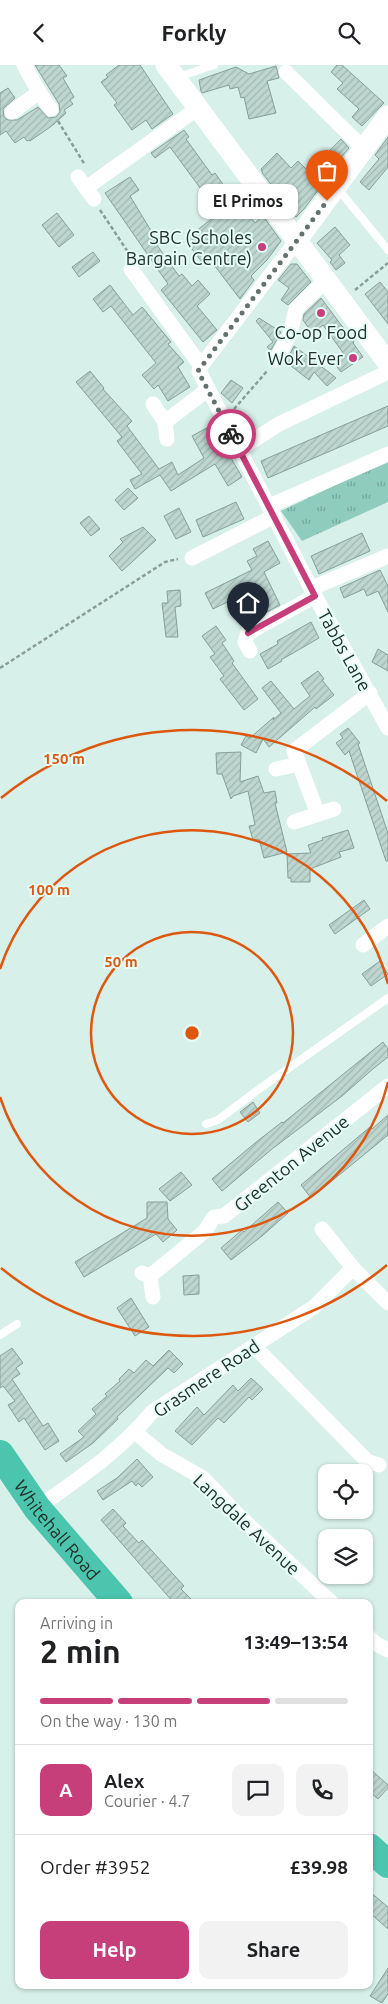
<!DOCTYPE html>
<html lang="en">
<head>
<meta charset="utf-8">
<style>
	:root { --surface:#fff; --page:#f2f2f2; --text:#202124; --muted:#757577; --line:#e0e0e0; --accent:#c73f7a }
	body { margin:0; font-family:Ubuntu,sans-serif; background:var(--page); color:var(--text); height:100vh; display:flex; flex-direction:column; font-size:19px; white-space:nowrap }
	* { box-sizing:border-box; margin:0 }
	p { font-size:16px; color:var(--muted) }
	.icon { flex:none; width:28px; height:28px; fill:none; stroke:currentColor; stroke-width:2; stroke-linecap:round; stroke-linejoin:round }
	.map { position:relative; flex:1; overflow:hidden }
	.drawer { position:absolute; left:15px; top:1534px; width:358px; height:390px; display:flex; flex-direction:column; background:var(--surface); border-radius:10px; box-shadow:0 1px 4px #0004 }
	.drawer>* { flex:none }
	.tools { position:absolute; left:318px; top:1399px; display:grid; gap:10px }
	.tools a { display:grid; place-items:center; width:55px; height:55px; border-radius:10px; background:var(--surface); box-shadow:0 1px 4px #0004; font-size:25px }
	.pin { position:absolute; display:grid; place-items:center; width:42px; height:42px; color:#fff; margin:-51px -21px; border-radius:50% 50% 50% 0; rotate:-45deg; box-shadow:0 0 5px #0007 }
	.pin .icon { rotate:45deg }
	.courier { position:absolute; display:grid; place-items:center; width:50px; height:50px; margin:-25px; border:4px solid #c73f7a; border-radius:50%; background:#fff; color:#222; box-shadow:0 1px 6px #0007 }
	.bubble { position:absolute; height:35px; border-radius:10px; background:var(--surface); box-shadow:0 1px 4px #0004; font-size:16px; font-weight:700; line-height:35px; text-align:center }
	.summary em { font-style:normal; font-weight:700 }
	.summary div { display:flex; flex-direction:column-reverse }
	.summary { display:flex; align-items:center; justify-content:space-between; height:85px; padding:0 25px }
	h1 { font-size:32px; font-weight:700; line-height:38px }
	.bar { display:grid; grid-template-columns:repeat(4,1fr); gap:8px 5px; align-content:center; height:60px; padding:0 25px }
	.bar i { height:6px; border-radius:4px; background:var(--line) }
	.bar .selected { background:var(--accent) }
	.bar p { grid-column:span 4 }
	.line { display:flex; align-items:center; gap:12px; padding:0 25px; border-top:1px solid var(--line) }
	.line div { flex:1 }
	.round { display:grid; place-items:center; flex:none; width:52px; height:52px; border-radius:10px; background:var(--page) }
	.primary-button { display:flex; gap:10px; margin-top:auto; padding:10px 25px }
	.primary-button a { flex:1; height:58px; border-radius:10px; background:var(--accent); color:#fff; font-size:20px; font-weight:700; line-height:58px; text-align:center }
	.primary-button a+a { background:var(--page); color:var(--text) }
	header { display:flex; justify-content:space-between; align-items:center; height:65px; padding:0 25px; background:var(--surface); font-size:22px; font-weight:700 }
	.map>svg:first-child { display:block }
	.grass { fill:url(#grass-tufts) }
	.building { fill:url(#building-hatch); stroke:#879f99 }
	.lines { fill:none; stroke-linecap:round; stroke-linejoin:round }
	.path { stroke:#8a9d97; stroke-width:2.5; stroke-dasharray:4 2.5; stroke-linecap:butt }
	.lane { stroke:#fff; stroke-width:8 }
	.street { stroke:#fff; stroke-width:15 }
	.secondary { stroke:#fff; stroke-width:21 }
	.highway { stroke:#4bc5ad; stroke-width:28 }
	.done { stroke:#63726e; stroke-width:5; stroke-dasharray:0 9 }
	.route { stroke:#c73f7a; stroke-width:6 }
	.ring { fill:none; stroke:#de570e; stroke-width:2.5 }
	.poi-dot { fill:#c73f7a; stroke:#e4fef7; stroke-width:2 }
	.labels { text-anchor:middle; dominant-baseline:central; stroke-width:4; stroke-linejoin:round; paint-order:stroke }
	.poi-label { font-size:18px; fill:#242e2b; stroke:#e4fef7; text-anchor:end }
	.street-label { font-size:18px; fill:#242e2b; stroke:#e4fef7 }
	.centre { fill:#de570e; stroke:#e4fef7; stroke-width:2.5 }
	.ring-label { font-size:15px; text-anchor:middle; font-weight:bold; fill:#de570e; stroke:#e4fef7; stroke-width:4; stroke-linejoin:round; paint-order:stroke }
</style>
</head>
<body>
<header><svg class="icon" aria-label="back" viewBox="0 0 24 24"><path d="M15 5l-7 7 7 7"/></svg>Forkly<svg class="icon" aria-label="search" viewBox="0 0 24 24"><circle cx="10" cy="10" r="6"/><path d="M15 15l6 6"/></svg></header>
<div class="map">
<svg width="388" height="1939" viewBox="0 0 388 1939">
	<defs>
		<pattern id="grass-tufts" width="24" height="20" patternUnits="userSpaceOnUse" patternTransform="scale(1.25)"><rect width="24" height="20" fill="#8fccbd"/><path d="M3 7l-1-3M5 7V3M7 7l1-3M15 17l-1-3M17 17v-4M19 17l1-3" fill="none" stroke="#75a69a"/></pattern>
		<pattern id="building-hatch" width="6" height="6" patternUnits="userSpaceOnUse" patternTransform="scale(1.25)"><rect width="6" height="6" fill="#bdd6cf"/><path d="M-1 1l2-2M0 6l6-6M5 7l2-2" fill="none" stroke="#a2b8b2"/></pattern>
	</defs>
	<rect width="100%" height="100%" fill="#d7f0e9"/>
	<polygon class="grass" points="388,395 388,437 302,476 281,446"/>
	<g class="building">
		<polygon points="35,0 59,0 67,11 63,13 74,32 70,35 73,39 64,45 66,48 53,60 30,76 29,75 27,76 24,72 15,78 6,66 0,70 0,28 8,23 15,33 3,44 4,52 8,55 17,55 38,42 48,53 56,52 60,47 59,39"/>
		<polygon points="119,0 140,0 173,49 152,64 146,55 132,65 114,40 117,38 101,17 108,12 106,10"/>
		<polygon points="337,0 342,0 384,38 362,61 352,52 359,44 337,24 343,18 331,7"/>
		<polygon points="276,1 279,13 267,16 276,48 249,54 244,32 241,33 238,22 230,24 229,20 202,28 201,26 199,15 236,2 249,9"/>
		<polygon points="184,65 189,72 186,74 212,110 215,108 232,132 234,131 255,158 263,151 281,176 267,195 251,211 254,215 240,234 208,192 202,197 185,175 215,151 205,138 209,135 170,82 155,93 151,88"/>
		<polygon points="388,72 388,102 369,125 360,117 379,94 375,90"/>
		<polygon points="341,74 349,83 318,119 321,121 304,144 296,152 263,109 261,104 277,88 291,103 298,96 309,107"/>
		<polygon points="130,112 139,125 130,131 156,174 154,176 179,211 182,209 192,221 198,215 210,229 197,241 217,265 203,277 161,225 168,219 105,128"/>
		<polygon points="57,148 74,170 59,182 42,160"/>
		<polygon points="335,162 350,180 339,190 345,198 336,205 330,197 332,195 317,178"/>
		<polygon points="93,187 100,196 79,212 72,202"/>
		<polygon points="291,199 297,199 311,217 288,240 281,235 289,223 278,215"/>
		<polygon points="380,217 388,227 388,259 365,229"/>
		<polygon points="110,220 133,250 142,242 171,277 168,279 184,297 178,302 190,322 168,336 158,320 154,324 142,310 156,298 111,241 103,247 93,234"/>
		<polygon points="321,233 341,260 348,267 354,277 353,278 363,292 341,307 334,298 344,289 336,278 323,260 312,268 303,255 304,249"/>
		<polygon points="259,253 281,267 271,285 267,282 273,277 256,256"/>
		<polygon points="294,281 330,308 336,313 327,321 314,307 309,315 286,297"/>
		<polygon points="90,306 104,323 103,324 132,356 127,361 159,404 172,397 178,410 204,393 192,371 212,360 242,412 228,421 215,399 171,426 160,410 135,424 130,415 142,409 117,376 122,372 76,317"/>
		<polygon points="231,315 243,323 232,338 221,328"/>
		<polygon points="388,341 388,361 268,413 261,396"/>
		<polygon points="128,423 138,433 124,445 115,435"/>
		<polygon points="236,437 244,454 203,472 196,455"/>
		<polygon points="179,443 191,467 176,474 164,451"/>
		<polygon points="89,451 100,464 91,471 80,458"/>
		<polygon points="143,462 156,475 122,506 109,491 123,477 120,474"/>
		<polygon points="362,468 370,486 319,509 311,491"/>
		<polygon points="268,476 280,498 264,507 280,540 265,548 254,524 213,544 205,528 252,505 247,496 257,491 253,484"/>
		<polygon points="380,505 388,521 388,547 378,526 367,531 364,524 344,533 340,523"/>
		<polygon points="180,525 181,541 175,542 178,572 166,572 162,538 168,538 167,526"/>
		<polygon points="311,557 319,573 281,595 282,596 268,604 260,589 278,579 277,576"/>
		<polygon points="216,561 226,575 222,578 234,596 232,598 258,634 244,645 220,614 224,611 210,592 215,589 202,571"/>
		<polygon points="378,584 388,590 388,606 372,597"/>
		<polygon points="318,606 324,614 322,615 334,630 316,644 315,642 269,682 263,674 256,688 241,680 246,671 250,673 274,652 273,655 281,648 262,623 271,616 294,644 310,631 301,618"/>
		<polygon points="348,663 360,678 358,679 388,768 388,796 386,796 349,686 345,690 336,678 343,673 340,669"/>
		<polygon points="241,687 240,717 258,711 264,728 275,726 277,738 275,738 287,787 264,793 259,774 253,775 249,761 255,760 248,726 233,731 231,734 222,709 217,709 216,688"/>
		<polygon points="348,765 354,783 339,787 341,792 310,804 310,817 291,817 291,813 288,813 287,789 311,788 308,780 323,775 322,773"/>
		<polygon points="364,835 370,844 335,869 329,860"/>
		<polygon points="380,896 388,909 371,921 362,909"/>
		<polygon points="383,977 388,984 388,992 374,1003 342,1031 272,1084 222,1126 212,1114 255,1078 282,1057 283,1058"/>
		<polygon points="253,1037 260,1048 248,1057 240,1047"/>
		<polygon points="388,1050 388,1070 311,1133 301,1120 351,1078 370,1062 372,1064"/>
		<polygon points="181,1107 192,1120 170,1136 159,1124"/>
		<polygon points="147,1137 167,1137 168,1154 177,1165 163,1177 156,1169 84,1212 75,1197 147,1153"/>
		<polygon points="278,1137 288,1148 262,1171 231,1195 221,1183 242,1165 244,1167"/>
		<polygon points="199,1210 199,1229 184,1230 183,1211"/>
		<polygon points="131,1233 149,1262 135,1271 117,1243"/>
		<polygon points="12,1283 23,1298 16,1303 20,1309 12,1314 43,1361 48,1358 59,1376 45,1385 24,1353 19,1357 8,1340 15,1336 3,1321 0,1323 0,1291"/>
		<polygon points="169,1285 183,1299 174,1308 168,1303 117,1352 118,1354 93,1378 66,1397 60,1389 84,1372 78,1366 96,1349 92,1344 107,1331 105,1329 120,1316 119,1314 129,1304 134,1308 146,1295 153,1301"/>
		<polygon points="251,1313 263,1324 252,1335 249,1332 224,1358 218,1353 192,1380 175,1366 197,1342 204,1350 233,1320 238,1326"/>
		<polygon points="137,1394 153,1412 142,1422 138,1418 136,1421 132,1416 103,1435 97,1426 117,1413"/>
		<polygon points="113,1444 126,1458 123,1461 139,1478 142,1475 184,1521 181,1524 195,1538 174,1538 101,1455"/>
		<polygon points="369,1703 388,1720 388,1723 378,1734 369,1726"/>
		<polygon points="369,1826 388,1842 388,1864 369,1847"/>
		<polygon points="388,1903 388,1929 382,1938 370,1931"/>
	</g>
	<g class="lines">
		<g class="path">
			<polyline points="58,56 85,100"/>
			<polyline points="100,145 130,190"/>
			<polyline points="355,225 388,198"/>
			<polyline points="234,344 268,305"/>
			<polyline points="0,603 165,497 178,494"/>
		</g>
		<g class="lane">
			<polyline points="178,12 214,0"/>
			<polyline points="338,124 388,185"/>
			<polyline points="206,1059 218,1055 262,1022 388,933"/>
			<polyline points="0,1270 17,1259"/>
		</g>
		<g class="street">
			<polyline points="286,7 364,84"/>
			<polyline points="39,27 51,44"/>
			<polyline points="12,47 39,27 24,0"/>
			<polyline points="78,112 94,134"/>
			<polyline points="86,123 198,43"/>
			<polyline points="297,175 201,301 199,306 315,531 388,663"/>
			<polyline points="131,204 201,301"/>
			<polyline points="276,295 290,269 296,244 326,215"/>
			<polyline points="153,339 165,357 167,374"/>
			<polyline points="165,357 207,325"/>
			<polyline points="240,384 279,359 388,307"/>
			<polyline points="269,441 388,389"/>
			<polyline points="192,493 274,451"/>
			<polyline points="312,523 388,491"/>
			<polyline points="242,546 252,566"/>
			<polyline points="250,586 245,577 248,568 315,531"/>
			<polyline points="276,704 299,699"/>
			<polyline points="318,749 294,686 370,628"/>
			<polyline points="294,757 334,744"/>
			<polyline points="363,880 388,861"/>
			<polyline points="322,1164 353,1203 388,1238"/>
			<polyline points="142,1208 150,1211 153,1232"/>
			<polyline points="150,1211 205,1166 214,1152 224,1151 388,1021"/>
			<polyline points="254,1281 367,1396 379,1400"/>
			<polyline points="135,1367 161,1389 203,1413 238,1450 332,1538"/>
			<path d="M37,1443C78,1414 120,1386 152,1347L314,1242L353,1203"/>
			<polyline points="369,1572 376,1579 388,1585"/>
		</g>
		<g class="secondary">
			<polyline points="166,0 388,298"/>
			<polyline points="297,175 388,51"/>
		</g>
		<g class="highway">
			<path id="s1" d="M0,1389L37,1443L119,1538"/>
			<polyline points="369,1782 388,1799"/>
		</g>
	</g>
	<g class="lines">
		<polyline class="done" points="231,369 198,306 327,136"/>
		<polyline class="route" points="231,369 315,531 248,568"/>
	</g>
	<g class="ring">
		<circle cx="192" cy="968" r="101"/>
		<path d="M388 1017A202 202 0 0 1 0 1032M0 904A202 202 0 0 1 388 919"/>
		<path d="M387 1200A303 303 0 0 1 1 1203M1 733A303 303 0 0 1 387 736"/>
	</g>
	<g class="poi-dot">
		<circle cx="262" cy="182" r="5"/>
		<circle cx="321" cy="248" r="5"/>
		<circle cx="353" cy="293" r="5"/>
	</g>
	<g class="labels">
		<g class="poi-label">
			<text x="252" y="172">SBC (Scholes<tspan x="252" dy="21">Bargain Centre)</tspan></text>
			<text x="321" y="267" text-anchor="middle">Co-op Food</text>
			<text x="343" y="293">Wok Ever</text>
		</g>
		<g class="street-label">
			<text transform="translate(345 585) rotate(61)">Tabbs Lane</text>
			<text transform="translate(291 1098) rotate(-39)">Greenton Avenue</text>
			<text transform="translate(206 1313) rotate(-34)">Grasmere Road</text>
			<text transform="translate(247 1459) rotate(43)">Langdale Avenue</text>
			<text stroke="none"><textPath href="#s1" startOffset="95">Whitehall Road</textPath></text>
		</g>
	</g>
	<circle cx="192" cy="968" r="8" class="centre"/>
	<g class="ring-label">
		<text x="64" y="699">150 m</text>
		<text x="49" y="830">100 m</text>
		<text x="121" y="902">50 m</text>
	</g>
</svg>
<div class="tools">
<a><svg class="icon" aria-label="locate" viewBox="0 0 24 24"><circle cx="12" cy="12" r="6"/><path d="M12 2v4M12 18v4M2 12h4M18 12h4"/></svg></a>
<a><svg class="icon" aria-label="layers" viewBox="0 0 24 24"><path d="M12 4l9 5-9 5-9-5zM3 14l9 5 9-5"/></svg></a>
</div>
<div class="pin" style="left:327px;top:136px;background:#ea580c"><svg class="icon" aria-label="bag" viewBox="0 0 24 24"><path d="M5 8h14l-1 12H6zM9 8a3 3 0 0 1 6 0"/></svg></div>
<div class="pin" style="left:248px;top:568px;background:#1f2937"><svg class="icon" aria-label="home" viewBox="0 0 24 24"><path d="M3 11l9-7 9 7M6 9v11h12V9"/></svg></div>
<div class="courier" style="left:231px;top:369px"><svg class="icon" aria-label="bike" viewBox="0 0 24 24"><circle cx="6" cy="16" r="4"/><circle cx="18" cy="16" r="4"/><path d="M6 16l4-8h5l3 8M10 8l3 8H6M13 5h3"/></svg></div>
<div class="bubble" style="left:198px;top:119px;width:100px">El Primos</div>
<section class="drawer">
<div class="summary"><div><h1>2 min</h1><p>Arriving in</p></div><em>13:49–13:54</em></div>
<div class="bar"><i class="selected"></i><i class="selected"></i><i class="selected"></i><i></i><p>On the way · 130 m</p></div>
<div class="line" style="height:90px"><b class="round" style="background:var(--accent);color:#fff">A</b><div><b>Alex</b><p>Courier · 4.7</p></div><a class="round"><svg class="icon" aria-label="chat" viewBox="0 0 24 24"><path d="M4 5h16v11H9l-5 4z"/></svg></a><a class="round"><svg class="icon" aria-label="phone" viewBox="0 0 24 24"><path d="M5 4h4l2 5-3 2q2 4 5 5l2-3 5 2v4C11 20 4 13 5 4z"/></svg></a></div>
<div class="line" style="height:65px"><div>Order #3952</div><b>£39.98</b></div>
<div class="primary-button"><a>Help</a><a>Share</a></div>
</section>
</div>
</body>
</html>
